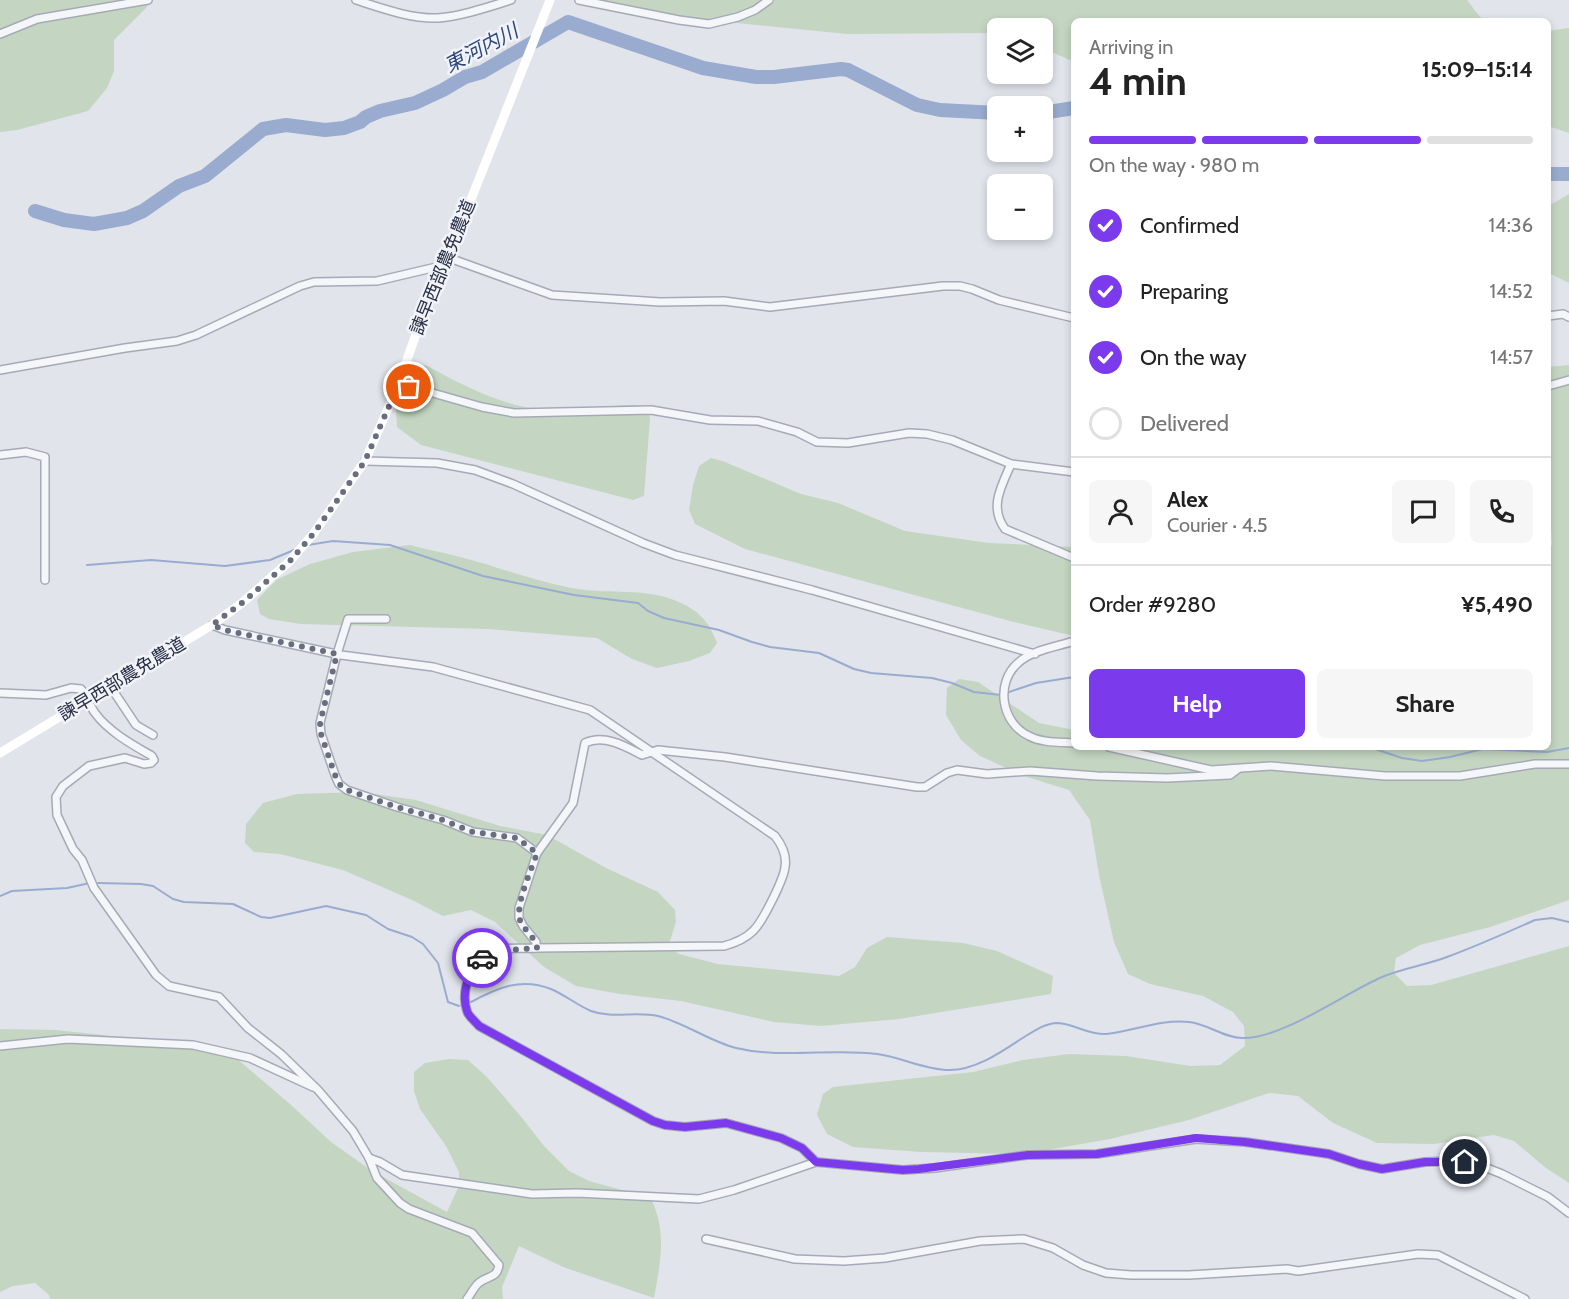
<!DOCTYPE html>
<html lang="en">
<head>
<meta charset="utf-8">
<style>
	:root { --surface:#fff; --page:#f6f6f6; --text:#222; --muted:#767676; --line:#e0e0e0; --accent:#7c3aed }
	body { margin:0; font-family:Cabin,"Noto Sans JP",sans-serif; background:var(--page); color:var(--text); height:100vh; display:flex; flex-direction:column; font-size:22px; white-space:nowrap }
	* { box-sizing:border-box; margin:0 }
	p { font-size:20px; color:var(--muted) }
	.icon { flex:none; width:33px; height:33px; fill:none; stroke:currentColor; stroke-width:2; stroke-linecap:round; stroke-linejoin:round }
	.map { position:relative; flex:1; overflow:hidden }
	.side { position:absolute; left:1071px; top:18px; width:480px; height:732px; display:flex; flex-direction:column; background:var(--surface); border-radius:9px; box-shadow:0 3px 9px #0003 }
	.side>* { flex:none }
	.buttons { position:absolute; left:987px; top:18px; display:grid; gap:12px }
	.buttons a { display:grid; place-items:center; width:66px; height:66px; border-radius:9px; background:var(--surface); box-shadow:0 3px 9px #0003; font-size:30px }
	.pin { position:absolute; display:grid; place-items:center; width:51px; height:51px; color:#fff; margin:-26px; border:3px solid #fff; border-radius:50%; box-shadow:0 2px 6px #0007 }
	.courier { position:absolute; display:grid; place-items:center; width:60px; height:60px; margin:-30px; border:4px solid #7c3aed; border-radius:50%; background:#fff; color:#222; box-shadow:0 2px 8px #0007 }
	.summary em { font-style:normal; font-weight:700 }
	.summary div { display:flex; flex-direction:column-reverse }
	.summary { display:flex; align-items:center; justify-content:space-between; height:102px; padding:0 18px }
	h1 { font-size:39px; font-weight:700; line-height:45px }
	.bar { display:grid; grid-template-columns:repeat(4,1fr); gap:9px 6px; align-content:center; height:72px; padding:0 18px }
	.bar i { height:8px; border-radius:4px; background:var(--line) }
	.bar .selected { background:var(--accent) }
	.bar p { grid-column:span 4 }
	.line { display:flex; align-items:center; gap:15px; padding:0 18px; border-top:2px solid var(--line) }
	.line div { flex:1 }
	.round { display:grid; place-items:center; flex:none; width:63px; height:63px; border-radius:9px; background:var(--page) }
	ol { padding:0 18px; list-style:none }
	li { display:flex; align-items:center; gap:18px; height:66px }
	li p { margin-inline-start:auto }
	li .icon { padding:6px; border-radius:50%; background:var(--accent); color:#fff; stroke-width:4 }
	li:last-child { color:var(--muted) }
	li i { width:33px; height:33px; border:3px solid var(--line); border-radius:50% }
	.action { display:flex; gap:12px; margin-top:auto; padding:12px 18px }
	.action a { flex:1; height:69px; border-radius:9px; background:var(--accent); color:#fff; font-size:24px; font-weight:700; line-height:69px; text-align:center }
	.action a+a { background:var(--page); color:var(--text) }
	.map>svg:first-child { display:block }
	.green { fill:#c4d6c2 }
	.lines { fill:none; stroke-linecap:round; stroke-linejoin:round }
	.stream { stroke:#99accf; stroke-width:2 }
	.river { stroke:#99accf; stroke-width:14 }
	.street-casing { stroke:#a6aab6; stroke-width:10 }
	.street { stroke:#f5f6f9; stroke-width:7 }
	.secondary { stroke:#fff; stroke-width:9 }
	.done { stroke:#696e7f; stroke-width:6; stroke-dasharray:0 10.8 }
	.route { stroke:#7c3aed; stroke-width:8 }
	.labels { text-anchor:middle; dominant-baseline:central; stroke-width:5; stroke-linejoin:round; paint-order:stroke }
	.street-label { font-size:18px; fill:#282f45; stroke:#f1f3f8 }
	.water-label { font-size:20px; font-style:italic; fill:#2d477e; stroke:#f1f3f8 }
</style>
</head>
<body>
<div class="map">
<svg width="1569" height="1299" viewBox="0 0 1569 1299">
	<rect width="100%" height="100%" fill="#e1e4eb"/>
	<g class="green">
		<polygon points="0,0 150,0 146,8 114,40 114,71 107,88 88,111 17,130 0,132"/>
		<polygon points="602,0 1467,0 1480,17 1489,21 1074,21 1074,62 1043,48 1042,28 998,28 997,34 992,33 847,34 655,15 603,2"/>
		<polygon points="1569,28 1569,133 1548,126 1548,31"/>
		<polygon points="1569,194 1569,283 1549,273 1548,212 1550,205"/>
		<path d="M426,365C472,391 517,413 570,411C594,410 626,401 648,407L650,419L644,496L633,500L421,445L397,427L396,406L416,367Z"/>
		<polygon points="1569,365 1569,900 1490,927 1420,945 1396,958 1394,973 1407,986 1431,985 1569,946 1569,1183 1546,1168 1514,1141 1494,1135 1434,1144 1377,1143 1333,1123 1298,1096 1269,1093 1189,1120 1110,1139 1024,1154 921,1152 853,1147 827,1134 817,1115 823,1094 833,1087 973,1072 1023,1060 1069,1054 1126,1056 1190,1066 1220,1065 1245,1046 1244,1026 1233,1012 1203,996 1150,984 1128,974 1114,942 1099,875 1090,820 1069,790 1024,776 980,756 961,740 946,715 947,688 959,679 978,682 1039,723 1074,730 1074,747 1548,747 1548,547 1552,545 1548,475 1550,447 1548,439 1548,367"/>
		<polygon points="711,458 725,462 801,494 838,503 905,531 989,543 1074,547 1074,636 1010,621 745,549 695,524 689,510 693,485 699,466"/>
		<path d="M410,545C428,550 446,553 464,558C502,568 539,583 578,589C609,594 644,588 674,600C697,609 708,619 717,643L710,653L689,661L657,668L632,659L597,638L488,629L301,624L269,619L260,614L257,600L276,580L310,564L353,552Z"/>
		<polygon points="360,792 416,800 500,826 547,835 606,868 658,892 675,910 676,922 668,947 679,954 718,964 839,976 855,967 867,948 887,937 963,943 997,951 1053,976 1051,994 899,1019 821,1026 774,1022 681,1001 620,994 576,986 544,967 495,922 471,910 443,916 412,900 343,870 280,854 254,852 245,843 246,824 263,803 297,794"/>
		<path d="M0,1029L56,1030L149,1040L235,1057L290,1104L331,1142L372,1171L447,1212L459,1186V1172L446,1146L420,1109L414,1091V1072L425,1063L449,1059L468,1060L487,1077L523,1119L544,1146L569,1171L589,1181L637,1194L652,1201C667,1233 660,1265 654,1298L563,1267L519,1246L502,1287L503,1299H50L49,1295L35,1283L13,1286L0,1292Z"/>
	</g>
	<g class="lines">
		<g class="stream">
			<polyline points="308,545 333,541 390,545 483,576 574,595 638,603 648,611 664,618 719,630 752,642 770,647 819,653 854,669 871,673 932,678 952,683 974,692 1001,695"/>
			<polyline points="87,565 151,560 225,566 270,560 294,550"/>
			<polyline points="1006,693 1036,683 1074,677"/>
			<polyline points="1369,747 1402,758 1422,761 1450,757 1483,749 1547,752 1569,748"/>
			<polyline points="98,883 141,884 153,886 173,899 184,902 233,904 261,917 270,918 326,906 366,915 388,929 412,937 423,944 438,963 448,1002 459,1006"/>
			<polyline points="0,896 12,891 67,888 90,883"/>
			<path d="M471,1002C497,988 521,977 551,989C565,995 577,1005 591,1011C612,1019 636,1011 658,1016C685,1023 709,1041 736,1048C782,1059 831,1048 877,1054C901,1057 925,1070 949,1070C975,1070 1000,1053 1021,1039C1031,1033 1043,1024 1056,1023C1073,1023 1088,1035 1106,1034C1134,1031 1161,1019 1189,1022C1208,1024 1224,1038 1243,1038C1284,1038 1343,994 1382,977C1403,968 1426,965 1447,957C1477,946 1506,933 1535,920L1552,918L1569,922"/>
		</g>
		<g class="river">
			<polyline points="1042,113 1074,108"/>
			<polyline points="1548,174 1569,174"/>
			<polyline points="35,211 64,220 94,224 127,218 143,211 179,186 205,176 263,129 286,125 325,130 344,128 360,122 366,117 380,111 415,103 443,90 465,77 482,72 568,22 703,68 756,77 774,77 841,69 848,70 917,105 940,110 998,113"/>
		</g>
		<g class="street-casing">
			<g id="street">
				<path d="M356,0C381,8 411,19 438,18C462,16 488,7 511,0"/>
				<polyline points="579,0 679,20 709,24 738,17 755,10 769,0"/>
				<polyline points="0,34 37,19 148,0"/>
				<polyline points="1548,316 1563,314 1569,317"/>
				<polyline points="0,370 125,348 177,341 196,335 300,286 314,282 377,281 445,265 452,259 552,295 660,302 724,301 770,307 943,286 960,286 972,289 999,300 1074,318"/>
				<polyline points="1548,386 1569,380"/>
				<polyline points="397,388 415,388 482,407 514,413 651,410 710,420 758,421 797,432 817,442 848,443 909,433 927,434 952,440 1011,464 1074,472"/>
				<polyline points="0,455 26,452 45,457 45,580"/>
				<polyline points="365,461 437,463 475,470 513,484 643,543 675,555 812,590 1035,654"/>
				<path d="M1011,464C1001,487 989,507 1005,529L1074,558"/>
				<polyline points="386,619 348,619 337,654 320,723 321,734 335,775 339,784 347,790 397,807 443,820 473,832 517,838 537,853"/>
				<path d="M212,625L225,630L341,655L433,667L590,710L775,836C782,845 787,856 785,867C784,879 762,923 753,931C745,939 735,943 724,946L536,948"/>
				<path d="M1074,641C1056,647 1032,650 1018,663C995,683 1001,723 1029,736C1042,743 1060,742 1074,743"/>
				<polyline points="110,686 136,725 153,735"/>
				<path d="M0,693L46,695L71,688L81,689C88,697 89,705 95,713C109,732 133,745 152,756L154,760L151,763L144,764L125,758L89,766L63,786L56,797L57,815L73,849L82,860L94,888L156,975L169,986L219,997L248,1028L281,1054L318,1090L353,1131L369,1158L377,1178L400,1203L409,1209L472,1233L499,1265C497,1278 490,1275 480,1282C475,1285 471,1294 467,1299"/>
				<polyline points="1109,747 1211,770 1271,766 1385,776 1460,776 1535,764 1569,764"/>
				<polyline points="0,1046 68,1039 193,1045 250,1058 313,1087"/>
				<polyline points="369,1158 380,1162 402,1175 532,1194 577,1193 699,1199 734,1190 816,1162 903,1170 935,1168 1027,1155 1097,1154 1196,1139 1245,1142 1329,1154 1359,1164 1382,1169 1425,1162 1452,1161 1477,1164 1502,1174 1548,1197 1569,1213"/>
				<path d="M816,1162L802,1148L781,1138L726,1123L685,1127L665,1125L653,1121L479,1026C475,1021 468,1016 467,1011C460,991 472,957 493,950C504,947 525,949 536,948V942L523,926L519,918V908L537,853L573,803L585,743C604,734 625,746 642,755L658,750L725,757L917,787H925L947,773L957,770L987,774L1030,771L1097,776L1167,778L1230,775L1238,769"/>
				<polyline points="706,1239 795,1259 844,1261 885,1258 980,1241 1024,1239 1053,1248 1083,1265 1106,1273 1131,1275 1189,1275 1287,1269 1298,1271 1418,1254 1438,1255 1525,1299"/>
			</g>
		</g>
		<use href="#street" class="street"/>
		<polyline class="secondary" points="0,753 212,625 242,603 290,561 314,533 365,461 397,388 421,320 445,265 550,0"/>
	</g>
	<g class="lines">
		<path class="done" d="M409,387L397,388L365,461L314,533L290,561L242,603L212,625L225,630L337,654L320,723L321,734L335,775L339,784L347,790L397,807L443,820L473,832L517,838L537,853C532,869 515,904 520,920C524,931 535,936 537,948L493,951L482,958"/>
		<path class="route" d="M482,958C468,970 461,994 467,1011C468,1016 475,1021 479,1026L653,1121L665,1125L685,1127L726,1123L781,1138L802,1148L816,1162L903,1170L919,1169L1028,1155L1097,1154L1196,1138L1245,1142L1329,1154L1359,1164L1382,1169L1425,1162H1465"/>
	</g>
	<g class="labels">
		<g class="street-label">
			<text transform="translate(443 267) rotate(-68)">諫早西部農免農道</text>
			<text transform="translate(122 679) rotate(-31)">諫早西部農免農道</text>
		</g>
		<g class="water-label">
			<text transform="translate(481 48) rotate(-28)">東河内川</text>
		</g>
	</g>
</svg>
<div class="buttons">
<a><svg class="icon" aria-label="layers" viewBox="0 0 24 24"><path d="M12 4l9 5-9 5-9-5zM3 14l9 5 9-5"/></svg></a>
<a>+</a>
<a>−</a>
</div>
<div class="pin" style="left:409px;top:387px;background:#ea580c"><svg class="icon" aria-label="bag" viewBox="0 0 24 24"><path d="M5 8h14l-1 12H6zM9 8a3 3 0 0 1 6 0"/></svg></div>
<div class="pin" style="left:1465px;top:1162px;background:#1f2937"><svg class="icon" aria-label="home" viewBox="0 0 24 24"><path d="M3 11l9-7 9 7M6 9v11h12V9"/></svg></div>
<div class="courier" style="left:482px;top:958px"><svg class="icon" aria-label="car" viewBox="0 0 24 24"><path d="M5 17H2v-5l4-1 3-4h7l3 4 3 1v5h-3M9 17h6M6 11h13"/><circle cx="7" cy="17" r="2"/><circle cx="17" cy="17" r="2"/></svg></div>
<section class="side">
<div class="summary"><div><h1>4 min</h1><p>Arriving in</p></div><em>15:09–15:14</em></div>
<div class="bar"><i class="selected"></i><i class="selected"></i><i class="selected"></i><i></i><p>On the way · 980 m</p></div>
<ol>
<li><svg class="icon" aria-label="check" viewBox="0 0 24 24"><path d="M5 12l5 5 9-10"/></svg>Confirmed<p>14:36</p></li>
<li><svg class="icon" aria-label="check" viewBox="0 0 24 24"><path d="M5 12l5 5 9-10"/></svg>Preparing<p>14:52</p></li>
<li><svg class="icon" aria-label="check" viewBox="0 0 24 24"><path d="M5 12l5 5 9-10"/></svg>On the way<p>14:57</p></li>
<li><i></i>Delivered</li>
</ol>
<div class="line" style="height:108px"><a class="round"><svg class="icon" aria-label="person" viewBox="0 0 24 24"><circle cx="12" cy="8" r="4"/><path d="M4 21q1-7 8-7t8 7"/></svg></a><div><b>Alex</b><p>Courier · 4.5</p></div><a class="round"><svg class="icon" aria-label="chat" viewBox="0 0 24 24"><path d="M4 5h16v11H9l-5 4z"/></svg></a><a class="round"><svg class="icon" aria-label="phone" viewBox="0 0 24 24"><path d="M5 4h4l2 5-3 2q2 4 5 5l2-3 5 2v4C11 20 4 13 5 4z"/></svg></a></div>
<div class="line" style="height:78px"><div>Order #9280</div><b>¥5,490</b></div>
<div class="action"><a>Help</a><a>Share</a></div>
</section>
</div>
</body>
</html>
